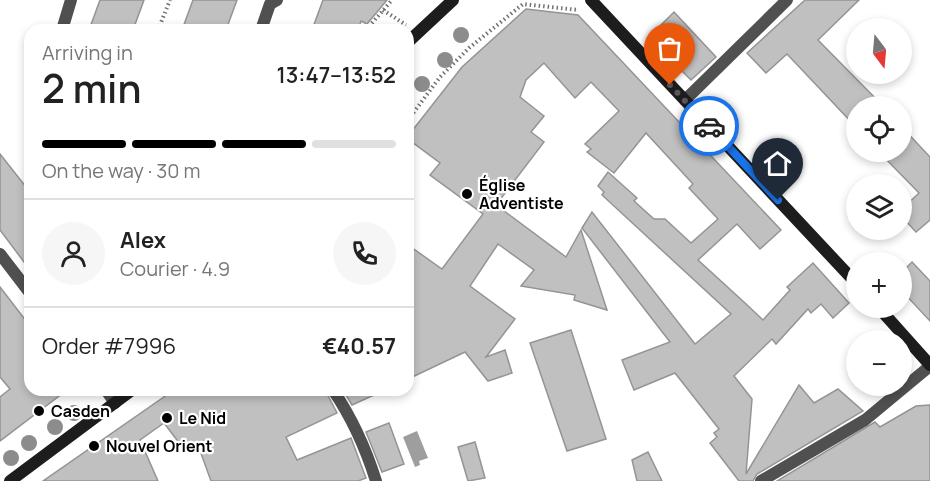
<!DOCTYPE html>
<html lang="en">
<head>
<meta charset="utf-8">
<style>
	:root { --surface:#fff; --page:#f6f6f6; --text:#222; --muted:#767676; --line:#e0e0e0; --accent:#000 }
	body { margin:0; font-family:Manrope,sans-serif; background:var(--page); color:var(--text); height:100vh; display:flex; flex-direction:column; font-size:22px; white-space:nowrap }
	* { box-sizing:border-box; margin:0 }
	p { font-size:20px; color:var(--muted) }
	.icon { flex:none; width:33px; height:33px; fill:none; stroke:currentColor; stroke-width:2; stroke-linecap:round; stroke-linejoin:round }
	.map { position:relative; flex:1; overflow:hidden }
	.details { position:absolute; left:24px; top:24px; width:390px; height:372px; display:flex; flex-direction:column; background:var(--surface); border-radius:18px; box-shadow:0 3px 9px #0003 }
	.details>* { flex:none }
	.needle { width:39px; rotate:164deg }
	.controls { position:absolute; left:846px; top:18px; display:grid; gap:12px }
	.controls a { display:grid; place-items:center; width:66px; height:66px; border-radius:50%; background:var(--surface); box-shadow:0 3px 9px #0003; font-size:30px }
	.pin { position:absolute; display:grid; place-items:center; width:51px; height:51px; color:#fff; margin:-62px -26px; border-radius:50% 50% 50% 0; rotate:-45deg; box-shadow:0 0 6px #0007 }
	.pin .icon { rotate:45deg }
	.courier { position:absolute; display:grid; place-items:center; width:60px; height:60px; margin:-30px; border:4px solid #1a73e8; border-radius:50%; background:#fff; color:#222; box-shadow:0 2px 8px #0007 }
	.summary em { font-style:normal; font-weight:600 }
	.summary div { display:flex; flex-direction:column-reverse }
	.summary { display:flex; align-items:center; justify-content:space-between; height:102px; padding:0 18px }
	h1 { font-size:39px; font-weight:600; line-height:45px }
	.bar { display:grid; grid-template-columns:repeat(4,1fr); gap:9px 6px; align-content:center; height:72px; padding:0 18px }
	.bar i { height:8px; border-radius:4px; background:var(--line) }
	.bar .selected { background:var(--accent) }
	.bar p { grid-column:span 4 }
	.line { display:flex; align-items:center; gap:15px; padding:0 18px; border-top:2px solid var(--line) }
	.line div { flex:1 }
	.round { display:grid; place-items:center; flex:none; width:63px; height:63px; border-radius:32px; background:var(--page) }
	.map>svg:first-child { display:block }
	.water { fill:#9e9e9e }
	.building { fill:#c0c0c0; stroke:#949494; stroke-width:1.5 }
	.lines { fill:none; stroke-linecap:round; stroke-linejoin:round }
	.path { stroke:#727272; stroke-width:4; stroke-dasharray:1.5 3; stroke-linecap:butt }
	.lane { stroke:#505050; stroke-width:12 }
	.street { stroke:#505050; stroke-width:12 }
	.secondary { stroke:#1d1d1d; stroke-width:12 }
	.tree { fill:#8c8c8c }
	.done { stroke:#595959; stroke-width:6; stroke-dasharray:0 10.8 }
	.route { stroke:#1a73e8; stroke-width:8 }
	.poi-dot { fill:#000; stroke:#fff; stroke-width:2 }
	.labels { text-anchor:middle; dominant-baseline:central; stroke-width:4.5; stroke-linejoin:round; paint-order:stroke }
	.poi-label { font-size:16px; font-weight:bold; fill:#000; stroke:#fff; text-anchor:start }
</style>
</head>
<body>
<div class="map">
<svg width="930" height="481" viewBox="0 0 930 481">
	<rect width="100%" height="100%" fill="#fff"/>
	<polygon class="water" points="417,431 428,458 419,461 420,465 415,467 403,437"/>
	<g class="building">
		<polygon points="100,0 144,0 133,30 89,30"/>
		<polygon points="193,0 237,0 226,30 182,30"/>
		<polygon points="323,0 387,0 367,24 361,21 358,30 312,30"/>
		<polygon points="805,0 859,0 818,40 883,106 856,106 856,127 787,54 766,73 747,53"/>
		<polygon points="526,9 578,15 781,230 760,249 737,224 698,260 745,303 763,320 790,290 787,287 813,263 849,303 833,318 821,304 811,313 808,309 776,344 772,339 734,376 752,399 746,474 799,385 814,403 838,389 863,411 757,474 753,481 739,481 710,443 717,437 714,433 719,429 675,373 634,390 622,360 670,342 582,228 592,212 695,344 731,314 602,195 604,192 598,186 608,172 637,198 634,201 654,219 665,219 691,243 718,219 689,188 693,184 646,133 614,173 587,152 591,149 585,144 619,111 591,82 575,98 544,63 526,80 520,97 544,116 531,132 544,142 496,205 566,257 581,230 607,310 574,300 575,295 521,286 534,270 498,244 470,286 515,319 486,357 505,350 512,373 488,381 465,352 408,379 408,245 442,269 483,214 430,175 440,163 408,139 408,136 462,67"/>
		<polygon points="674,12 716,57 691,80 679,68 684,63 655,31"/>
		<polygon points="902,127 930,157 930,220 916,232 902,217 902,209 919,193 879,152 902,152"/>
		<polygon points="0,154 30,192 30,270 0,230"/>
		<polygon points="912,262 930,281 930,321 902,291 902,272"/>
		<polygon points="0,287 30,326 30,390 67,390 0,441 0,397 10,389 0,377"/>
		<polygon points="571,330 606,439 567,451 530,343"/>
		<polygon points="174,390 325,390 337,413 286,437 297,460 351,438 366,478 358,481 211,481 198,445 186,452 164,423 140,440 158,481 43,481"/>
		<polygon points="343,390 385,390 352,405"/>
		<polygon points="930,405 930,481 777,481 875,422 880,427 916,406"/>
		<polygon points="389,423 404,464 382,472 366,432"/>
		<polygon points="475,442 485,478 468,481 458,447"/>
		<polygon points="648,452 662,481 637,481 632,460"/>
	</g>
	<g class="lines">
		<g class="path">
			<polyline points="383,10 406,25"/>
			<polyline points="158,30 170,0"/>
			<polyline points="366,30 392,0"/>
			<polyline points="408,120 440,77 469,48 523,4 578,10"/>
		</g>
		<g class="lane">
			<polyline points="62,30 71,0"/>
			<polyline points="261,30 270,4 277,0"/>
			<polyline points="685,100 787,0"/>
		</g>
		<g class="street">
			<polyline points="0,254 30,293"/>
			<polyline points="106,390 115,403"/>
			<path d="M333,390C352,418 366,449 376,481"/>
			<polyline points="761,481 865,420 930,366"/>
		</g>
		<g class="secondary">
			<polyline points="591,0 856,283"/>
			<polyline points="408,42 453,0"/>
			<polyline points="879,308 930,365"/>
			<polyline points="10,481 132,390"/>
		</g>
	</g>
	<g class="tree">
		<circle cx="461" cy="35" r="8"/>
		<circle cx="445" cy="60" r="8"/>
		<circle cx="422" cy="84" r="8"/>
		<circle cx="74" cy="413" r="8"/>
		<circle cx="55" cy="427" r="8"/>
		<circle cx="29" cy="443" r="8"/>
		<circle cx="11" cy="458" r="8"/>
	</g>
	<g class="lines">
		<polyline class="done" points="670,85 709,126"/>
		<polyline class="route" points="709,126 778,200"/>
	</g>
	<g class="poi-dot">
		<circle cx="467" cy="194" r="6"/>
		<circle cx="39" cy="411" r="6"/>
		<circle cx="167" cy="418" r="6"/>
		<circle cx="94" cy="446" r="6"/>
	</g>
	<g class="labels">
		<g class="poi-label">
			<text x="479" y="185">Église<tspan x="479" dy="18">Adventiste</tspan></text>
			<text x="51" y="411">Casden</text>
			<text x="179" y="418">Le Nid</text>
			<text x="106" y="446">Nouvel Orient</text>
		</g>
	</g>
</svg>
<div class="controls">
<a><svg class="needle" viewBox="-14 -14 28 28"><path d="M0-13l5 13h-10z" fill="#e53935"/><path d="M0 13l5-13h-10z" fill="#767676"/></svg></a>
<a><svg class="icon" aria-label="locate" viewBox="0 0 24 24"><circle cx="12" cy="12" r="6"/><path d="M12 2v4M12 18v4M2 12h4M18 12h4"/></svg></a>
<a><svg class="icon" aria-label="layers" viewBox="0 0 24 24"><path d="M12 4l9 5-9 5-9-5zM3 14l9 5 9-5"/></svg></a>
<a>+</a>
<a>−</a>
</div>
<div class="pin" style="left:670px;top:85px;background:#ea580c"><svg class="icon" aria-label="bag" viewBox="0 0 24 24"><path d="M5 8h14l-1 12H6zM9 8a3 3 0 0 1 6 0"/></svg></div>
<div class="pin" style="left:778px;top:200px;background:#1f2937"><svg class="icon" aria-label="home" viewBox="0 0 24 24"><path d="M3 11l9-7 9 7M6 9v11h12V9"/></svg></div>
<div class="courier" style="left:709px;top:126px"><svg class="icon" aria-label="car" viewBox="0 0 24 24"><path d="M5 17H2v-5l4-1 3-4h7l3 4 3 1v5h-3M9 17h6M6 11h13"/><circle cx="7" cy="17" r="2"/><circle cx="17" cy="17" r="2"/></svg></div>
<section class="details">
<div class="summary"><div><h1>2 min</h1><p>Arriving in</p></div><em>13:47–13:52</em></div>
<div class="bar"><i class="selected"></i><i class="selected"></i><i class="selected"></i><i></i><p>On the way · 30 m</p></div>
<div class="line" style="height:108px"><a class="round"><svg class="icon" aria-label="person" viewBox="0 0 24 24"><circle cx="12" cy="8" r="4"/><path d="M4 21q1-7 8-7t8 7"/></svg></a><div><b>Alex</b><p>Courier · 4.9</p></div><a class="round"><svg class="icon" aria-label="phone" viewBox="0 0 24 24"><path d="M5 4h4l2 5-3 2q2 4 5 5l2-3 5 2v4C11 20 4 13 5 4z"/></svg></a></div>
<div class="line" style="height:78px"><div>Order #7996</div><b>€40.57</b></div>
</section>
</div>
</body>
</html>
